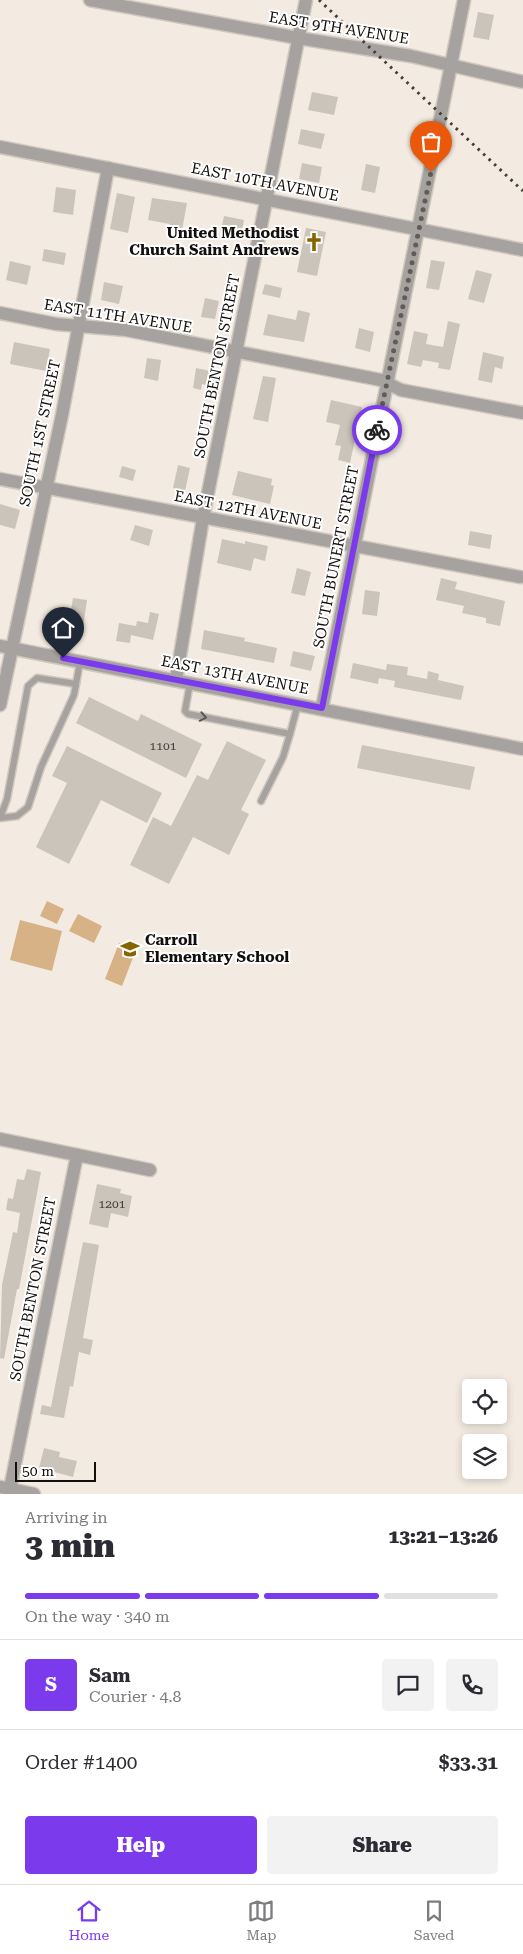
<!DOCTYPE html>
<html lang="en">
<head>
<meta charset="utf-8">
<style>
	:root { --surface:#fff; --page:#f2f2f3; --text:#2b2b33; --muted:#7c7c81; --line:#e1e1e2; --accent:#7c3aed }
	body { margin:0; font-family:"Roboto Serif",serif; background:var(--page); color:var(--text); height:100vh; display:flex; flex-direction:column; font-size:19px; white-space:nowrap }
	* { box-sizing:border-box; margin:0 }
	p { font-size:16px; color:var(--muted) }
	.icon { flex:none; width:28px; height:28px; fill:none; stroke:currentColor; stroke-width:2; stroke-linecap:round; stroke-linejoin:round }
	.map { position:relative; height:1494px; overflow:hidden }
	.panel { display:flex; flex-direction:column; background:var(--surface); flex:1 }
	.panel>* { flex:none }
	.buttons { position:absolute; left:462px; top:1379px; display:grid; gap:10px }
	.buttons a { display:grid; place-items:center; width:45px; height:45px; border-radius:5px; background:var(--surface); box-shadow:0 2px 8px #0003; font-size:25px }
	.scale { position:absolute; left:15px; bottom:12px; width:81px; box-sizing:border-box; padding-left:5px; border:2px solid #120f0c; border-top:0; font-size:14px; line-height:18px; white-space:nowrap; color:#120f0c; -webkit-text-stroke:4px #fff; paint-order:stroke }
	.pin { position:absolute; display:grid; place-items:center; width:42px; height:42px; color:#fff; margin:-51px -21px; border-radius:50% 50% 50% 0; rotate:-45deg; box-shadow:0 0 5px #0007 }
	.pin .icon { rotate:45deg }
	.courier { position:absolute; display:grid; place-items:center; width:50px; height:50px; margin:-25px; border:4px solid #7c3aed; border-radius:50%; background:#fff; color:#222; box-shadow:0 1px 6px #0007 }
	.overview em { font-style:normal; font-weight:800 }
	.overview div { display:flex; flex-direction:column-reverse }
	.overview { display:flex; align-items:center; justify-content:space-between; height:85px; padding:0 25px }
	h1 { font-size:32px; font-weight:800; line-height:38px }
	.bar { display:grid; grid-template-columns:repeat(4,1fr); gap:8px 5px; align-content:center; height:60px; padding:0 25px }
	.bar i { height:6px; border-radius:4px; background:var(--line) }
	.bar .on { background:var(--accent) }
	.bar p { grid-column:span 4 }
	.line { display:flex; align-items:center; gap:12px; padding:0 25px; border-top:1px solid var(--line) }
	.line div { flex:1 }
	.round { display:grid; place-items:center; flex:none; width:52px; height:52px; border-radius:5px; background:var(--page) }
	.primary-button { display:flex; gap:10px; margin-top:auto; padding:10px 25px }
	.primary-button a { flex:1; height:58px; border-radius:5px; background:var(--accent); color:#fff; font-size:20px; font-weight:800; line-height:58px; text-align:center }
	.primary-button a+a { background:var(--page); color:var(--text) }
	.menu { display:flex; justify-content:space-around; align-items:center; height:70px; border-top:1px solid var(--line); background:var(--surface); font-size:14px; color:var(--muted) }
	.menu a { display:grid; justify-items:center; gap:2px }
	.menu .on { color:var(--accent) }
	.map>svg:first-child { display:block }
	.green { fill:#d8b287 }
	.building { fill:#cbc4ba }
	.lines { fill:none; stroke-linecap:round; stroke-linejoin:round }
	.lane-casing { stroke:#cfc8bf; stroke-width:9 }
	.street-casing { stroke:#cfc8bf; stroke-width:15 }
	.lane { stroke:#a6a29f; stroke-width:6 }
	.street { stroke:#a6a29f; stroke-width:12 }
	.rail { stroke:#413d38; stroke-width:3; stroke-dasharray:2.5 5; stroke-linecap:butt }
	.oneway { stroke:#5c5856 }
	.done { stroke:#615c57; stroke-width:5; stroke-dasharray:0 9 }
	.route { stroke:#7c3aed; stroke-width:6 }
	.labels { text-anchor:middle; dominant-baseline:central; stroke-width:4; stroke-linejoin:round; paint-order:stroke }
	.number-label { font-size:12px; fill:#403c38 }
	.street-label { font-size:15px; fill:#120f0c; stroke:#fff }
	.poi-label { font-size:15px; font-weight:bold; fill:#120f0c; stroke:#fff; text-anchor:end }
</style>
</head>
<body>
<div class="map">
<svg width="523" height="1494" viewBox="0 0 523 1494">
	<rect width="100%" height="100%" fill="#f3ebe1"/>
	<g class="green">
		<polygon points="47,901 64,909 57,924 40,916"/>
		<polygon points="78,914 102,926 94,943 69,931"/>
		<polygon points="20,920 62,931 52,971 10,960"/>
		<polygon points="119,943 136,950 122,986 105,979"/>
	</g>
	<g class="building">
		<polygon points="478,12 494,15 489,40 473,37"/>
		<polygon points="312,92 338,97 334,115 308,110"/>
		<polygon points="301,129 325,134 321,149 298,144"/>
		<polygon points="302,163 322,167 319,183 299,179"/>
		<polygon points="366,164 380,167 375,193 361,190"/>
		<polygon points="56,187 76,190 73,215 53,212"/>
		<polygon points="117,193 135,197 128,233 110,229"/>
		<polygon points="152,198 187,203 182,230 169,228 170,224 148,220"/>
		<polygon points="224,216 244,220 241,235 221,230"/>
		<polygon points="306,228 326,232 317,276 297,272"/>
		<polygon points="44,249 66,253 64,265 42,261"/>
		<polygon points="431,260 445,262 439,290 426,288"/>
		<polygon points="10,261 31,266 27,285 6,280"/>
		<polygon points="476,270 492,274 484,303 468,299"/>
		<polygon points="104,282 123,286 119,304 101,300"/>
		<polygon points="265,284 282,288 280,298 262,294"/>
		<polygon points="205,298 219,301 215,319 201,317"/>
		<polygon points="298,310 310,313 304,342 263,335 268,314 296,320"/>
		<polygon points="448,321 460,324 450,370 438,368 439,363 423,360 421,367 407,364 414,331 428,334 426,344 443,347"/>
		<polygon points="359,328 374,332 370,352 355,348"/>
		<polygon points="14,342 50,349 46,371 10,364"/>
		<polygon points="483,352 504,357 502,369 495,367 492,383 478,380"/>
		<polygon points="147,358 161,360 158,381 144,378"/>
		<polygon points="196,368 215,372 212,387 202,384 201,390 193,388"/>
		<polygon points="263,376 276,378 268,422 253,419"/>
		<polygon points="331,400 362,407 350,463 338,460 341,446 335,445 340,425 326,422"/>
		<polygon points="178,465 190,468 185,491 173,488"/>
		<polygon points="122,466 136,470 133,481 119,477"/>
		<polygon points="238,471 272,479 271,485 274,486 270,504 232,495"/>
		<polygon points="0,504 20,510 15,529 0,525"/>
		<polygon points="135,525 153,530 149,546 130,540"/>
		<polygon points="470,531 492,535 490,549 468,545"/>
		<polygon points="222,539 245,544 245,541 268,546 265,561 254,558 251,571 217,563"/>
		<polygon points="297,568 311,572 305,596 291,593"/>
		<polygon points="441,578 457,582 455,589 505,601 500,626 486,623 486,618 462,613 464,606 436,600"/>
		<polygon points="365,590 380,592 377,616 362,614"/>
		<polygon points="73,598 87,600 82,634 62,630 65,616 70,617"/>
		<polygon points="150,612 159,614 153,640 131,635 130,643 116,641 119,623 136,626 137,621 148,623"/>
		<polygon points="204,630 245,638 244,641 277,648 274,663 201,649"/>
		<polygon points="293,651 315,656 311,671 290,666"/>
		<polygon points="353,663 386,670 387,664 408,667 407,675 427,679 428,671 439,674 438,680 464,686 461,700 394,687 395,681 379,678 378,684 350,678"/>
		<polygon points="89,697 138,721 141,714 202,744 186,778 76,723"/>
		<polygon points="227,741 266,760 241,810 249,814 229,855 193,837 169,884 130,865 153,817 171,826 197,775 208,780"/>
		<polygon points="362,745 475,767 470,790 357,768"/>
		<polygon points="67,746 162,793 147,823 101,800 69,864 36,847 67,783 52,776"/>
		<polygon points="27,1169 41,1172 19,1289 17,1289 4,1359 0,1358 2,1285 13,1232 17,1233 20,1213 6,1210 8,1198 13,1199 17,1179 24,1180"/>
		<polygon points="97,1184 121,1189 120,1193 132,1196 128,1217 111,1213 108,1228 89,1224"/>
		<polygon points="83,1242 99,1245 83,1338 93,1340 90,1355 79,1352 73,1387 70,1386 64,1418 40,1414 42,1405 51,1407"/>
		<polygon points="44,1448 60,1452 59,1457 77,1461 73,1477 39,1468"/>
	</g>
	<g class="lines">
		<g class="lane-casing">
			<g id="lane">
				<polyline points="190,683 185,711 188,714 290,734 298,704"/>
				<polyline points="261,801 283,757 290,734"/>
				<polyline points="0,818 7,799 28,686 37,678 76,684"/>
				<polyline points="0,818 17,816 28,807 41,767 74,695 80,662"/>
			</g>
		</g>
		<g class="street-casing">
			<g id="street">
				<polyline points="90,0 298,38 411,56 523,82"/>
				<polyline points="0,147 523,250"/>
				<polyline points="0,313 56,324 126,330 381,380 401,390 523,413"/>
				<polyline points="0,479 520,577"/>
				<polyline points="0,646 523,749"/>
				<polyline points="176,680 203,518 306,0"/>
				<polyline points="0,705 62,415 108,168"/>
				<polyline points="322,708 464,0"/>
				<polyline points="0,1139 150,1170"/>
				<polyline points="0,1487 34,1494"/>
				<polyline points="10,1489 77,1155"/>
			</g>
		</g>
		<use href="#lane" class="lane"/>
		<use href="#street" class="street"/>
		<polyline class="rail" points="319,0 523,191"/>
	</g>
	<defs><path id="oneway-chevron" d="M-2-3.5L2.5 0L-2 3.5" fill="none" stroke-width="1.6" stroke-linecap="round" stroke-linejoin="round" transform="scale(1.25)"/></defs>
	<use class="oneway" href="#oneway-chevron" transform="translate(203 717) rotate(11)"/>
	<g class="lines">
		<polyline class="done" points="377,430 431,172"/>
		<polyline class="route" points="63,658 322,708 377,430"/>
	</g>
	<defs>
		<g id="church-bare" transform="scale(1.5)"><path d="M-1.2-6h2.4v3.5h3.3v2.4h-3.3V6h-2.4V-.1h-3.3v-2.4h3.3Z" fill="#866500" stroke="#fff" stroke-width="2.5" paint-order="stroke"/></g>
		<g id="school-bare" transform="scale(1.5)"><path d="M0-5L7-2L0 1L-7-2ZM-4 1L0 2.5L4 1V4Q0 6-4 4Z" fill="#866500" stroke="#fff" stroke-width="2.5" paint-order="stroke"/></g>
	</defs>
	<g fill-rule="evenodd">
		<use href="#church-bare" x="314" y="242"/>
		<use href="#school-bare" x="130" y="949"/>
	</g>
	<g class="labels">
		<g class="number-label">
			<text x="163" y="746">1101</text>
			<text x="112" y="1204">1201</text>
		</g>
		<g class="street-label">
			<text transform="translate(339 28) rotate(9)">EAST 9TH AVENUE</text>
			<text transform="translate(265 182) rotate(11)">EAST 10TH AVENUE</text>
			<text transform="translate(118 316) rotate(9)">EAST 11TH AVENUE</text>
			<text transform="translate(217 366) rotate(-79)">SOUTH BENTON STREET</text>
			<text transform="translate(40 433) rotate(-78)">SOUTH 1ST STREET</text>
			<text transform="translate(248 510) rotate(11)">EAST 12TH AVENUE</text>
			<text transform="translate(336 557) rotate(-79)">SOUTH BUNERT STREET</text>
			<text transform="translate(235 675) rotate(11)">EAST 13TH AVENUE</text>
			<text transform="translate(33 1289) rotate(-79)">SOUTH BENTON STREET</text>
		</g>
		<g class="poi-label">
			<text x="299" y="233">United Methodist<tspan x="299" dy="17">Church Saint Andrews</tspan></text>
			<text x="145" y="940" text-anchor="start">Carroll<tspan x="145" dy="17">Elementary School</tspan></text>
		</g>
	</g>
</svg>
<div class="buttons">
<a><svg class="icon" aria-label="locate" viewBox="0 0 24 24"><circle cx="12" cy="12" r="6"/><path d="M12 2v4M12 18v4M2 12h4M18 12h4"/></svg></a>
<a><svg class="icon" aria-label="layers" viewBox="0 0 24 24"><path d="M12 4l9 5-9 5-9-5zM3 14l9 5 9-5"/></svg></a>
</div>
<div class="scale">50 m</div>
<div class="pin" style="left:431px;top:172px;background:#ea580c"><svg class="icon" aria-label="bag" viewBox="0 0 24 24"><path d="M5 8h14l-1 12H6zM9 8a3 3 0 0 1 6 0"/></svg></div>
<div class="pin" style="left:63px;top:658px;background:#1f2937"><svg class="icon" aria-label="home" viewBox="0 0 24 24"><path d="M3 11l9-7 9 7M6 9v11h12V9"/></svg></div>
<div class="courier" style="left:377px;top:430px"><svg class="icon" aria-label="bike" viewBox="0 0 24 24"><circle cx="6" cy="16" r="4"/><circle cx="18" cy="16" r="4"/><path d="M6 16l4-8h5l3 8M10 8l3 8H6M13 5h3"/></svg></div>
</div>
<section class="panel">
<div class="overview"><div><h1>3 min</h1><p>Arriving in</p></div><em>13:21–13:26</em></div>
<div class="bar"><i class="on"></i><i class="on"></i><i class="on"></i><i></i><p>On the way · 340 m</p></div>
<div class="line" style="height:90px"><b class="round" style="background:var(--accent);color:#fff">S</b><div><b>Sam</b><p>Courier · 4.8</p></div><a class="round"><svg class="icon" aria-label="chat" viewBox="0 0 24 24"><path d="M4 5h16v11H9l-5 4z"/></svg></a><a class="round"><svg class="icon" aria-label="phone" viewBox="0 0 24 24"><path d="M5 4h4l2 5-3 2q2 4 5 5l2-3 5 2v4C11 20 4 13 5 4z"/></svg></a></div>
<div class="line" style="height:65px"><div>Order #1400</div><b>$33.31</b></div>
<div class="primary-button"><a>Help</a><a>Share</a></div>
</section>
<nav class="menu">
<a class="on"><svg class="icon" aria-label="home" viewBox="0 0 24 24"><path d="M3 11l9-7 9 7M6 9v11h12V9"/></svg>Home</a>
<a><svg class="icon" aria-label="map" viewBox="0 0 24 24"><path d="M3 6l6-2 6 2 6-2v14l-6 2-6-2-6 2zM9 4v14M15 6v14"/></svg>Map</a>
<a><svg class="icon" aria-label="saved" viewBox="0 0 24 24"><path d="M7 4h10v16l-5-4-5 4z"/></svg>Saved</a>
</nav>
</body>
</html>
